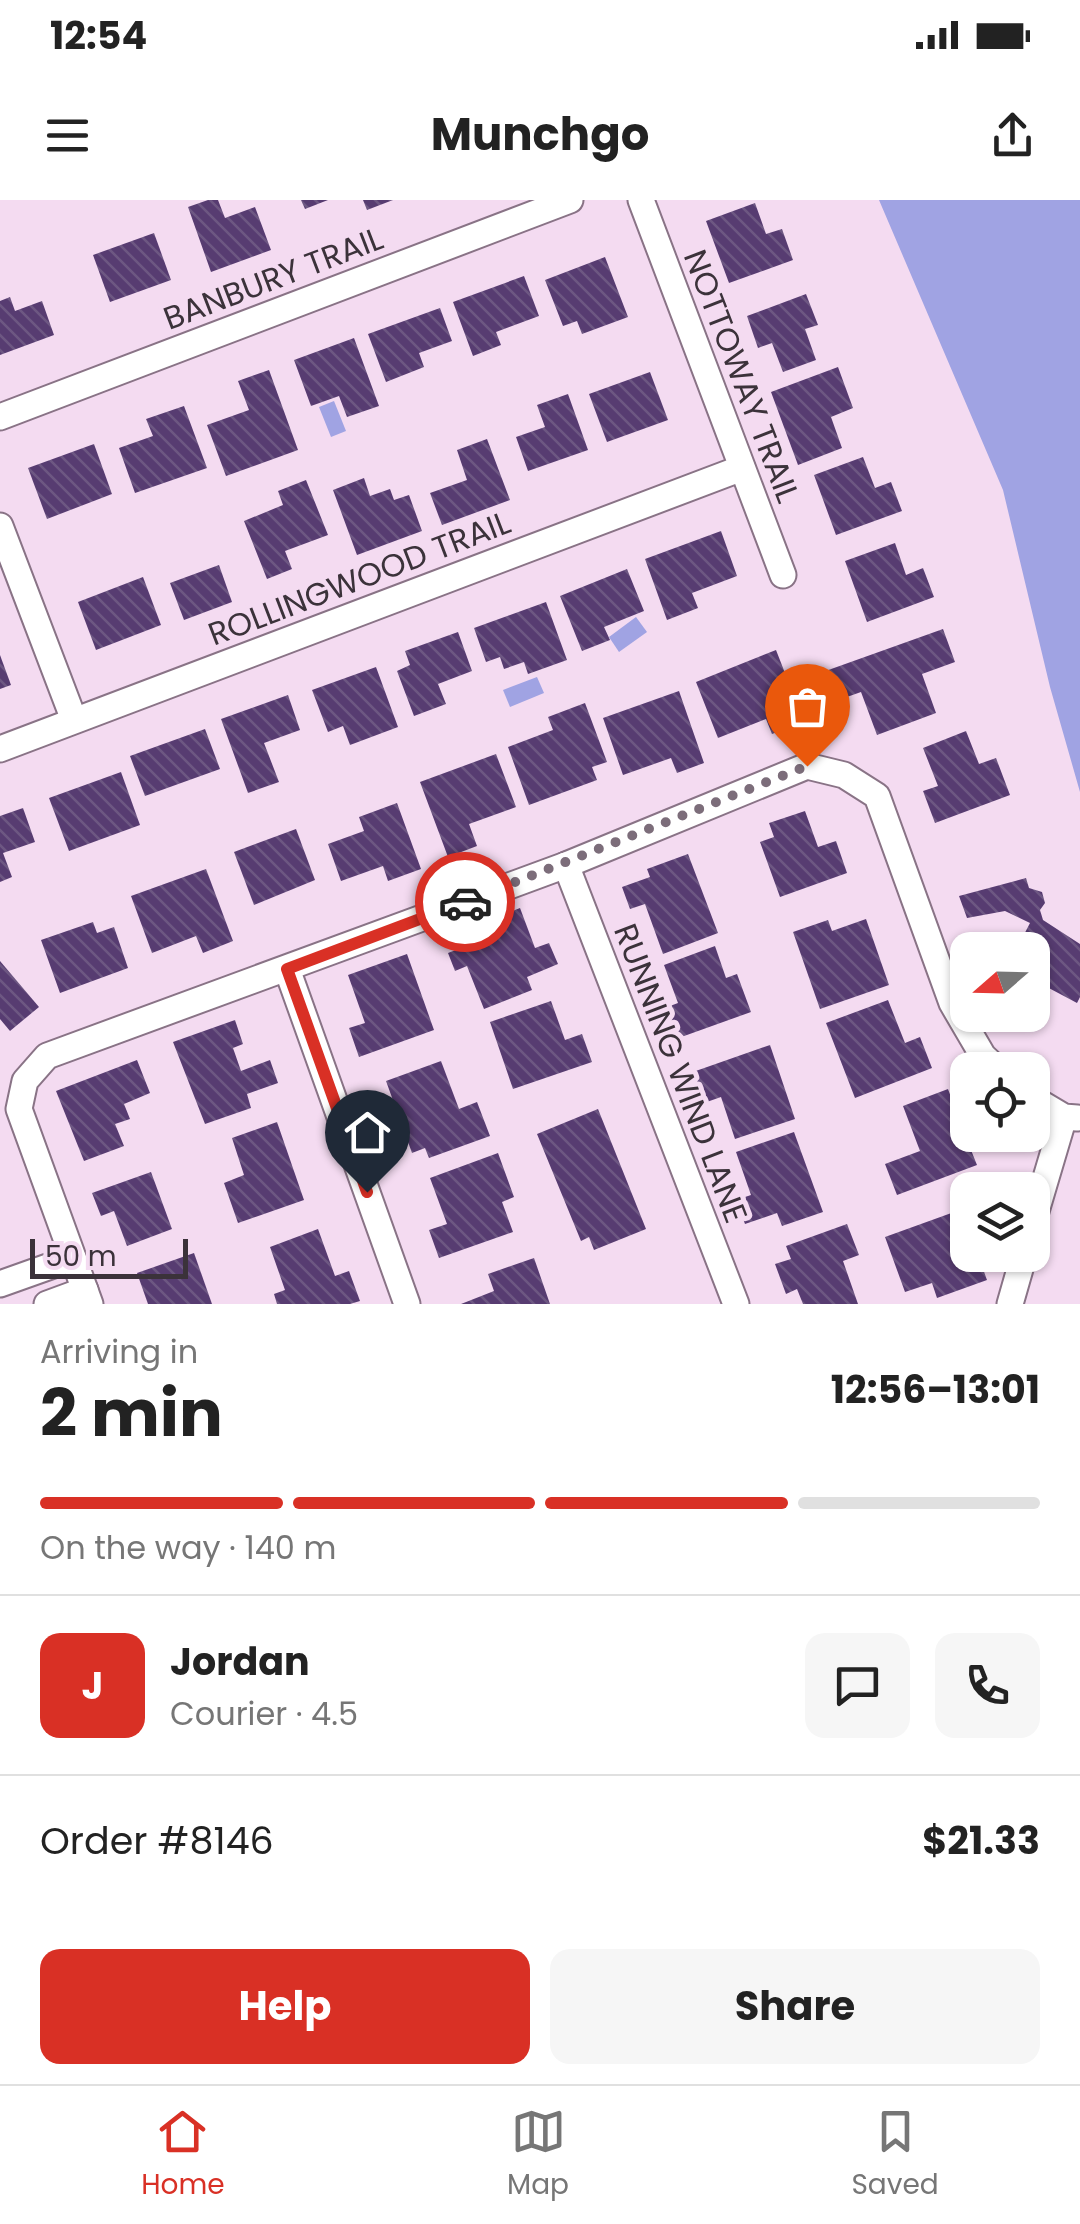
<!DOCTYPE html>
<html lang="en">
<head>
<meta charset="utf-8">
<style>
	:root { --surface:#fff; --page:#f6f6f6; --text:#222; --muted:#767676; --line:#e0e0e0; --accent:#d93025 }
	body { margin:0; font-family:Poppins,sans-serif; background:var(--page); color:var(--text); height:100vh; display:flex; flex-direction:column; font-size:38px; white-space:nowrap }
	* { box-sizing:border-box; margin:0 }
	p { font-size:32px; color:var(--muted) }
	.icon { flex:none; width:55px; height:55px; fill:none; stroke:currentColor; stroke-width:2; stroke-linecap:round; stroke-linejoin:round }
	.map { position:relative; height:1104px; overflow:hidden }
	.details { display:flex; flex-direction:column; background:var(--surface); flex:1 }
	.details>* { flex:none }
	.needle { width:65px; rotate:250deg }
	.fabs { position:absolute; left:950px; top:732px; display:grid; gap:20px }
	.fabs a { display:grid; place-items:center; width:100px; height:100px; border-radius:20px; background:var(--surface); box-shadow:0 2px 8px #0004; font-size:50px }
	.scale { position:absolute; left:30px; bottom:25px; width:158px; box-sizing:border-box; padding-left:10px; border:5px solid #3b323a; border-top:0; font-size:28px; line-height:35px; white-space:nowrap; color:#3b323a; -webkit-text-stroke:8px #f4dbf1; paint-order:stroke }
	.pin { position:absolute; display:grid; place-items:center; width:85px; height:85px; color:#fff; margin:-102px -42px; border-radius:50% 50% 50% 0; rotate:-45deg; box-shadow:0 0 10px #0007 }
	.pin .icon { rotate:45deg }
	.courier { position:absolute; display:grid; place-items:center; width:100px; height:100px; margin:-50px; border:8px solid #d93025; border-radius:50%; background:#fff; color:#222; box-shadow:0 2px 12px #0007 }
	.head em { font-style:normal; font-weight:700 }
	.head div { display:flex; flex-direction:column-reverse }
	.head { display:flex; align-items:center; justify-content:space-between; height:170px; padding:0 40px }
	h1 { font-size:65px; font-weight:700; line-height:75px }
	.bar { display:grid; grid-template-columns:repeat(4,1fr); gap:15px 10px; align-content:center; height:120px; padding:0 40px }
	.bar i { height:12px; border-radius:8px; background:var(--line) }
	.bar .current { background:var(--accent) }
	.bar p { grid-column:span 4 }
	.line { display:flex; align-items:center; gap:25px; padding:0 40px; border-top:2px solid var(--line) }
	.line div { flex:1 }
	.round { display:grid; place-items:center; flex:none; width:105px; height:105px; border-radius:20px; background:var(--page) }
	.primary-button { display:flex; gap:20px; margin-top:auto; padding:20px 40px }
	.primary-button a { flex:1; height:115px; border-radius:20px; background:var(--accent); color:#fff; font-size:40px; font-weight:700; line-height:115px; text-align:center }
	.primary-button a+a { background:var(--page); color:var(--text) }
	.status { display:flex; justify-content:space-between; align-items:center; height:70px; padding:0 50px; background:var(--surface); direction:ltr }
	.status svg { height:28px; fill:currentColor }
	header { display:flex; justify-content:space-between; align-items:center; height:130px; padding:0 40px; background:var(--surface); font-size:45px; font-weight:700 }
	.tab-bar { display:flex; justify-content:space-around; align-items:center; height:140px; border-top:2px solid var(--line); background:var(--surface); font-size:28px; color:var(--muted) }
	.tab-bar a { display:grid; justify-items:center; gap:5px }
	.tab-bar .current { color:var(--accent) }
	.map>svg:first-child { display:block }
	.water { fill:#a0a3e3 }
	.building { fill:url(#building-back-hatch) }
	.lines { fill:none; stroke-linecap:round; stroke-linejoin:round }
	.minor-casing { stroke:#897386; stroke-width:29 }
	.minor { stroke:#fff; stroke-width:25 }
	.done { stroke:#7c6d7a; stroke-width:10; stroke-dasharray:0 18 }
	.route { stroke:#d93025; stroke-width:12 }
	.labels { text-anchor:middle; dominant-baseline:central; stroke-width:10; stroke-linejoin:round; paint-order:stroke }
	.street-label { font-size:32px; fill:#3b323a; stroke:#f4dbf1 }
</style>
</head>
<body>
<div class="status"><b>12:54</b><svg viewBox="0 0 49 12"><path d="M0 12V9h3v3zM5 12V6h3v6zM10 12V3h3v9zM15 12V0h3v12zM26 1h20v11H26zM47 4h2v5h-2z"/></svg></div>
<header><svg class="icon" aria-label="menu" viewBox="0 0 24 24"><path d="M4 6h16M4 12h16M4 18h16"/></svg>Munchgo<svg class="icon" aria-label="share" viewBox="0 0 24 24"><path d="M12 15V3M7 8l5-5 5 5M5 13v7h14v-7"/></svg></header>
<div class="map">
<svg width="1080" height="1104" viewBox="0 0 1080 1104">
	<defs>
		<pattern id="building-back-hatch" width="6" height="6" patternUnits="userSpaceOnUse" patternTransform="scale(2.5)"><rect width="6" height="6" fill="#573c71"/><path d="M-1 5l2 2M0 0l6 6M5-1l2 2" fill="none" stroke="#6d5782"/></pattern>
	</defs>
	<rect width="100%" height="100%" fill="#f4dbf1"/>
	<g class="water">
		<polygon points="879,0 1080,0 1080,592 1050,487 1003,290"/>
		<polygon points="334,201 346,231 331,237 319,207"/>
		<polygon points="636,417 647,432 619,452 609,437"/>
		<polygon points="537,477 544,493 510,507 503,490"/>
	</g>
	<g class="building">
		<polygon points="208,0 218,0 225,18 255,7 271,50 211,72 188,7"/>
		<polygon points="301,0 328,0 305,9"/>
		<polygon points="363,0 393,0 367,10"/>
		<polygon points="755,3 766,34 782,29 793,60 729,83 706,21"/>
		<polygon points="154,33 171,80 110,102 93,55"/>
		<polygon points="605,57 628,117 582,134 577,121 563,126 545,80"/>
		<polygon points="524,76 539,116 496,132 501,145 473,156 453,102"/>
		<polygon points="806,94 818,125 805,129 816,160 783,172 772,143 758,148 747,116"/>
		<polygon points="10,97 15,111 42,101 54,135 0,155 0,101"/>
		<polygon points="440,108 452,141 419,153 424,167 386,182 368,134"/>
		<polygon points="354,138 379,206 347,217 339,196 311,206 294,160"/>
		<polygon points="838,167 853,208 831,217 842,248 798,265 771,192"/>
		<polygon points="269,170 298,250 226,276 207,225 249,210 238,181"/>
		<polygon points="650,172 668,220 607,242 589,194"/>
		<polygon points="568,194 588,250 528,271 516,237 545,227 537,205"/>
		<polygon points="184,206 207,268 135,293 119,248 153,236 146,219"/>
		<polygon points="487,239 510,300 442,325 430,293 467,280 457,250"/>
		<polygon points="94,244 112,294 47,319 28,268"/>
		<polygon points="863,257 875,288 891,282 902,311 836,335 814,275"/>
		<polygon points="364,278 370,296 390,289 394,300 409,295 422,331 357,355 333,290"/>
		<polygon points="306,280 328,335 285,351 292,369 267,379 244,321 283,305 278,291"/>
		<polygon points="721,331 737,376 692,393 698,408 667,420 645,359"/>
		<polygon points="895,343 906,375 923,368 934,397 867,422 845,361"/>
		<polygon points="219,365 232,402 184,420 170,383"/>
		<polygon points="627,369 644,411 604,427 610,440 582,451 560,396"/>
		<polygon points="143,377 161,425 96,450 78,402"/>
		<polygon points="546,402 567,460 528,474 524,462 504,469 500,457 486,462 474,428"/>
		<polygon points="943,429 955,462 922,474 936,513 877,535 861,492 830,503 820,473"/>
		<polygon points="458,432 472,471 438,484 446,504 414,516 397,471 410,465 405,451"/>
		<polygon points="776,450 792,491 781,495 794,526 772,534 766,519 718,538 696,482"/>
		<polygon points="0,455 11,485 0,489"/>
		<polygon points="376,467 398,527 350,545 343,526 328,532 312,490"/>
		<polygon points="679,491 704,563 677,573 671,558 623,575 603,518"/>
		<polygon points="288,495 300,530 264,543 279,582 248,593 221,519"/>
		<polygon points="585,503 607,562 592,567 597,580 529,605 508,547 553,530 548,517"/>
		<polygon points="205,529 220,569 145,596 130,556"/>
		<polygon points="966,531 979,564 996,558 1010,595 935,623 923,591 938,586 923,548"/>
		<polygon points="496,554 516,607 469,624 477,646 448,657 420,582"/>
		<polygon points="121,572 140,625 69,651 49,598"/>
		<polygon points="397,603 421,669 388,681 383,666 341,681 328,644 364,631 359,617"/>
		<polygon points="23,608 35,642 3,653 12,677 0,682 0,616"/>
		<polygon points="805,611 818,647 836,641 847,673 780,697 760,642 774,637 769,623"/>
		<polygon points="296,629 315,680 254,705 234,652"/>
		<polygon points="688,654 718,733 663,754 645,704 630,709 622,687 650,677 647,669"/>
		<polygon points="206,669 233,741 203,753 196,736 152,753 131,696"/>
		<polygon points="1026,678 1029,688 1042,692 1045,703 1040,710 1043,720 1080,744 1080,797 1077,803 1045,786 1032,808 1032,750 1016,750 1030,723 1005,711 967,718 959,696"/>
		<polygon points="520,708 535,748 549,743 558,764 527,777 532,790 484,809 467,766 455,771 448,753 461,748 455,734"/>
		<polygon points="866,719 889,785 820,809 793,732 828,720 832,731"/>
		<polygon points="93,722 97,733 114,727 128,768 60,793 41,740"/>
		<polygon points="715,746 726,778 737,774 751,812 673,840 662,809 678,803 664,765"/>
		<polygon points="407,754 434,830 359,857 349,828 365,823 348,775"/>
		<polygon points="0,761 39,807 10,831 0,819"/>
		<polygon points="888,800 905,843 920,837 932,868 855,898 826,823"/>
		<polygon points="551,801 565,840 582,834 592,862 513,889 490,822"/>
		<polygon points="235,820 243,844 233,848 241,871 270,860 278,883 247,894 251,908 205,924 173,842"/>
		<polygon points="770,845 795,919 735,939 721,897 701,904 690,873"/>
		<polygon points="137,860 150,893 124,904 130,919 115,924 124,946 84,961 56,891"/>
		<polygon points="441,861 459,909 477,902 490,936 429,958 425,948 412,953 386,881"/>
		<polygon points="948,889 964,932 980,935 984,945 971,950 977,965 897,995 885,964 920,951 903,906"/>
		<polygon points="598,909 646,1029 594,1050 589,1037 581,1041 537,934"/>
		<polygon points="277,922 304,1000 238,1023 224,983 244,975 232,938"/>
		<polygon points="794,932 823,1012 782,1026 777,1013 745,1024 736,1000 751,995 736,952"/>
		<polygon points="498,953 514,997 502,1002 513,1032 439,1058 429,1030 447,1024 430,978"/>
		<polygon points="151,972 172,1029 127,1046 114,1011 101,1016 92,993"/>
		<polygon points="968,1007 968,1055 978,1055 987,1080 937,1098 932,1083 905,1092 885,1037"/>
		<polygon points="847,1024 859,1055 843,1061 858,1104 803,1104 797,1089 786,1094 775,1064 791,1059 786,1046"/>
		<polygon points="318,1029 335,1076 349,1071 360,1101 350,1104 277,1104 274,1094 285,1090 270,1047"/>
		<polygon points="194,1053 212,1104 148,1104 137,1073"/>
		<polygon points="534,1058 550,1104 461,1104 494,1091 488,1074"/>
	</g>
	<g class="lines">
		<g class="minor-casing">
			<g id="minor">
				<polyline points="641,0 783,375"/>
				<polyline points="0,217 570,0"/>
				<polyline points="0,326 74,520"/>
				<polyline points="0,549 742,268"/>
				<polyline points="566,665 736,1104"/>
				<polyline points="287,769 407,1104"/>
				<polyline points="1032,898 1064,917 1077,918"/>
				<polyline points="1032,1025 1064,917"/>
				<polyline points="0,1084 73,1058"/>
				<polyline points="47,1104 85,1090"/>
				<polyline points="90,1104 19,909 25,881 47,856 566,665 807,566 844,575 877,596 952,803 983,856 998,870"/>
				<polyline points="1010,1104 1024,1055"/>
			</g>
		</g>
		<use href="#minor" class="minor"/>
	</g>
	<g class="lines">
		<polyline class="done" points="465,702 807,566"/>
		<polyline class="route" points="367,992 287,769 465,702"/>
	</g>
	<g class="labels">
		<g class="street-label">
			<text transform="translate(273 78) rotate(-21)">BANBURY TRAIL</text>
			<text transform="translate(742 176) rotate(69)">NOTTOWAY TRAIL</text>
			<text transform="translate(359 378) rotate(-21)">ROLLINGWOOD TRAIL</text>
			<text transform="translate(681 873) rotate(69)">RUNNING WIND LANE</text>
		</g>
	</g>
</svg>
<div class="fabs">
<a><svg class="needle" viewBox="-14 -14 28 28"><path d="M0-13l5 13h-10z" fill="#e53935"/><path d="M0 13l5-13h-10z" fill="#767676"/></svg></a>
<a><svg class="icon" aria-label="locate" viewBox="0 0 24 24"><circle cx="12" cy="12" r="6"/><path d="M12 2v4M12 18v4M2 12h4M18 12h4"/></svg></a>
<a><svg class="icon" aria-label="layers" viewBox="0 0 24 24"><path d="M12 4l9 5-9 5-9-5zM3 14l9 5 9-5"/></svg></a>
</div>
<div class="scale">50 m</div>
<div class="pin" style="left:807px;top:566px;background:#ea580c"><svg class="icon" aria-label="bag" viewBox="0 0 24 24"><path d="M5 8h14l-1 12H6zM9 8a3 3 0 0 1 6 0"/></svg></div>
<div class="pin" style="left:367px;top:992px;background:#1f2937"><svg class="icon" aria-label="home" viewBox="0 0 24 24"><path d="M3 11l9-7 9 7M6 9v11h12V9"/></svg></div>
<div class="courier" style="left:465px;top:702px"><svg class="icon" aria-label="car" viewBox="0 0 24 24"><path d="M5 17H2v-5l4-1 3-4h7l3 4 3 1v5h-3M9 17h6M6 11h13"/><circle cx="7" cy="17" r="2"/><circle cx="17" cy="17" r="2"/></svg></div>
</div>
<section class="details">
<div class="head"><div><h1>2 min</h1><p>Arriving in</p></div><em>12:56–13:01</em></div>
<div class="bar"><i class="current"></i><i class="current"></i><i class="current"></i><i></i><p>On the way · 140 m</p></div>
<div class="line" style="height:180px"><b class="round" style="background:var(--accent);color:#fff">J</b><div><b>Jordan</b><p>Courier · 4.5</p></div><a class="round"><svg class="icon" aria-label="chat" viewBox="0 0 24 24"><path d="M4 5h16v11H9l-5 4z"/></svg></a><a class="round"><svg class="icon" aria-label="phone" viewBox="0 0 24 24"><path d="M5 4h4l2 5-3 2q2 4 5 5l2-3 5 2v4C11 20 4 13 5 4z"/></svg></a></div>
<div class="line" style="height:130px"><div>Order #8146</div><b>$21.33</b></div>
<div class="primary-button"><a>Help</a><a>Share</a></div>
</section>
<nav class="tab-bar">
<a class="current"><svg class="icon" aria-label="home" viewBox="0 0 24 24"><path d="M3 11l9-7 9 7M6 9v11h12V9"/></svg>Home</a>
<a><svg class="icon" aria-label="map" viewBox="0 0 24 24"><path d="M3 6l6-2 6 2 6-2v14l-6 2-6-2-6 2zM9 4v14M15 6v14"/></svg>Map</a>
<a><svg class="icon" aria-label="saved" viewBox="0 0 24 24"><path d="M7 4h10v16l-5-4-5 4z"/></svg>Saved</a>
</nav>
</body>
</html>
